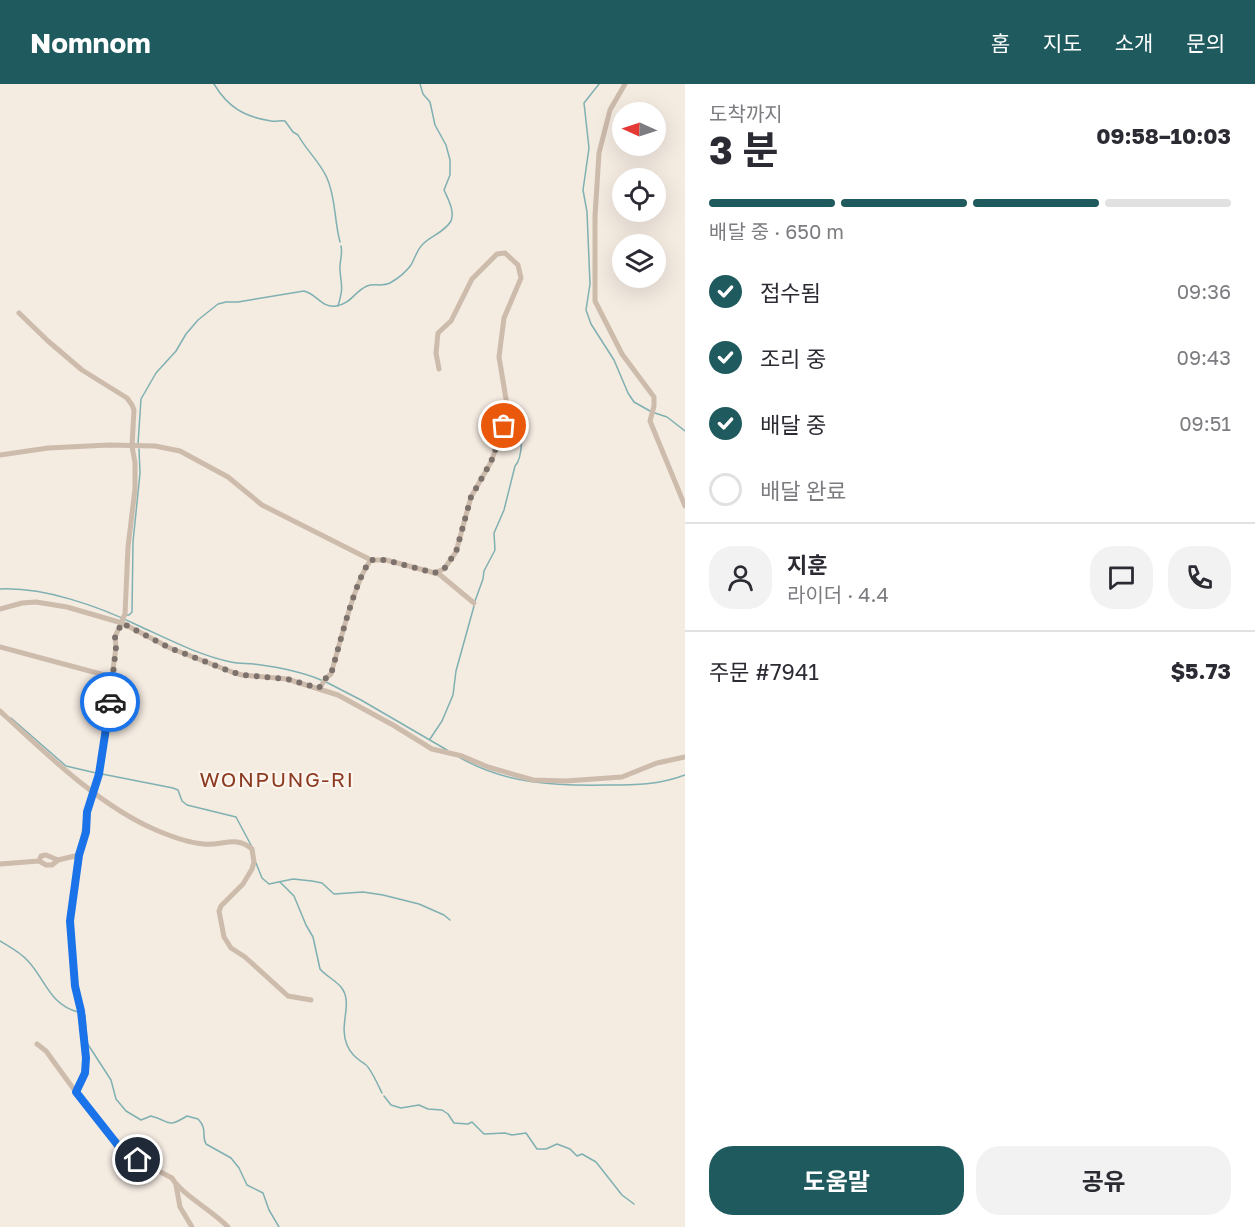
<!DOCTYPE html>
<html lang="ko">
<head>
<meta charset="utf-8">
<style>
	:root { --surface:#fff; --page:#f2f2f3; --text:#2b2b33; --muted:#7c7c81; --line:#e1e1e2; --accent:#1f5a5e }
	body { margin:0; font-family:"Golos Text","Noto Sans KR",sans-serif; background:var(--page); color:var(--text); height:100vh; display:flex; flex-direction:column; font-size:22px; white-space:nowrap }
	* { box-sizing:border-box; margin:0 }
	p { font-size:20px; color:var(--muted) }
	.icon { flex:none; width:33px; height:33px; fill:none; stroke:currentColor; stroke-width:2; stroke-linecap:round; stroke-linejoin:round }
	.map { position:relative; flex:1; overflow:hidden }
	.details { display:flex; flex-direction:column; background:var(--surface); width:570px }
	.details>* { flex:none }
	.needle { width:39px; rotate:273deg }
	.buttons { position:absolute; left:612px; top:18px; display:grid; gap:12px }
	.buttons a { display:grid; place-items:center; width:54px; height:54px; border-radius:50%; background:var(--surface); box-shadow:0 6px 24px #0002; font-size:30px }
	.pin { position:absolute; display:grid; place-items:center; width:51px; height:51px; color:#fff; margin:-26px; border:3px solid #fff; border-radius:50%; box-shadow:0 2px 6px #0007 }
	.courier { position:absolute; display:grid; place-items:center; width:60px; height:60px; margin:-30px; border:4px solid #1a73e8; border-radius:50%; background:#fff; color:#222; box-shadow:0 2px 8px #0007 }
	.headline em { font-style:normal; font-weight:700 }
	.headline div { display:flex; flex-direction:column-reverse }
	.headline { display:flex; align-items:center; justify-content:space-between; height:102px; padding:0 24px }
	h1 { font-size:39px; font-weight:700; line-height:45px }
	.bar { display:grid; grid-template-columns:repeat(4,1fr); gap:9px 6px; align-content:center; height:72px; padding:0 24px }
	.bar i { height:8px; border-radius:4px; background:var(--line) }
	.bar .active { background:var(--accent) }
	.bar p { grid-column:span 4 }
	.line { display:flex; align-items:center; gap:15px; padding:0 24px; border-top:2px solid var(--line) }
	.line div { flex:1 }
	.round { display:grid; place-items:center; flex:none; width:63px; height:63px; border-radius:24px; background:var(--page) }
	ol { padding:0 24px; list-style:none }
	li { display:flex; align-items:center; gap:18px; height:66px }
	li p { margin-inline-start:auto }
	li .icon { padding:6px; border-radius:50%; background:var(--accent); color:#fff; stroke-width:4 }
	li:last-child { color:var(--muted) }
	li i { width:33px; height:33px; border:3px solid var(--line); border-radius:50% }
	.action { display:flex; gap:12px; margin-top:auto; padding:12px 24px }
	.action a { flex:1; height:69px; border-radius:24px; background:var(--accent); color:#fff; font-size:24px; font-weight:700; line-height:69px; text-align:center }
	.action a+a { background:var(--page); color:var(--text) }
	header { display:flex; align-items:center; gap:36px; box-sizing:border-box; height:84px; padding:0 30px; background:var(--accent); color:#fff }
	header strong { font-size:28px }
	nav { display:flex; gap:33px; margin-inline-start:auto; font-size:21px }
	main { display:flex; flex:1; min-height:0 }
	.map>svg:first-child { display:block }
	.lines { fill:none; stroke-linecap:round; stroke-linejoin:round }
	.stream { stroke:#7fb0b2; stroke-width:1.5 }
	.minor { stroke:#cdbbac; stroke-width:5 }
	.done { stroke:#7c716b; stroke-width:6; stroke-dasharray:0 10.8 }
	.route { stroke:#1a73e8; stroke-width:8 }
	.labels { text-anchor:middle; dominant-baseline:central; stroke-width:4.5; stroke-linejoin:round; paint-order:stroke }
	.quarter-label { font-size:21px; letter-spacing:1.5px; fill:#8c3b22; stroke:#fbf5ee }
</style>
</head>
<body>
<header>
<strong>Nomnom</strong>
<nav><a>홈</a><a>지도</a><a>소개</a><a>문의</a></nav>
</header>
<main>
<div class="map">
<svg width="685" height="1143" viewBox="0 0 685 1143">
	<rect width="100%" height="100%" fill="#f4ebe1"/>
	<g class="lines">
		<g class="stream">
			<path d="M214,0C228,23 244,33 271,37C276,38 280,36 285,37L293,48L298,51C306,66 320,78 327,94C336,114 334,136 340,158"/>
			<polyline points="599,0 584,19 589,64 583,106 587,128 590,200 586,226 591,240 614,276 628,309 634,318 650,327"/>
			<path d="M338,222C343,205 342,204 340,187C339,178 343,171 341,162"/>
			<polyline points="655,329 667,333 685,347"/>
			<path d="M138,360L141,315L156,289L176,267L186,250L198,236L218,220L226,218H238L304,207C317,210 321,224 336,222C351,220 355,207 367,202C374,199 382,203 390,199C397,195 406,188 411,181C415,174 417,166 422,161C430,152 444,149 451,137C455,127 448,115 444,106L450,91V76L446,61L435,41L430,18L423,10L420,0"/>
			<path d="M0,505C44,503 98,522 137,541C168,555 198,571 231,578C239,580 247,579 254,580C277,583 300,587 321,596"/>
			<path d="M475,517L483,495L484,487L495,466L494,449L504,426L515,382C525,372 521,337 520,323"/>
			<polyline points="125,531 129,531 132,528 133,458 140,389 139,365"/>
			<polyline points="326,598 361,616 447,666"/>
			<polyline points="11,634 66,682 96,689"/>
			<polyline points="430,655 442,637 453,611 456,587 474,522"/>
			<path d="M459,673C505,700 555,702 607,701C635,701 659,701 685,691"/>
			<polyline points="102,690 173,704 178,706 182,717 187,721 236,733 252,763"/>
			<polyline points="256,779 262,794 269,800 293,795 312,797 322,799 334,810 363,808 383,811 419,820 444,831 450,836"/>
			<path d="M280,798L294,812L306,841L313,853L320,885C326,892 335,896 341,903C354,919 338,940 347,961C351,971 358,975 366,981C371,985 379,1003 382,1009"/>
			<path d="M0,857C10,863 20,868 28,877C45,895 50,921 78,928"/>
			<path d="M85,931L87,959L111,996L116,1015L126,1027L141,1036L151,1032C171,1037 166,1045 187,1032L198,1035C208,1045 201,1051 206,1060L231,1074L239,1084L247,1101L263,1109L269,1126L279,1143"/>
			<polyline points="384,1012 391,1021 401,1024 419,1021 428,1025 442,1026 448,1030 454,1039 468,1040 472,1038 484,1050 505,1049 512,1051 526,1049 537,1065 546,1065 557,1060 570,1065 577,1072 582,1070 596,1078 622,1111 634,1120"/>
		</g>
		<g class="minor">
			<polyline points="625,0 610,26 599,69 595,132 595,217 622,270 654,313 654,322 650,337 685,422"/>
			<polyline points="19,229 48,257 82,286 127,314 132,321 134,326 132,362 135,379 135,405 128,463 125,530 115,553 116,563 99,690 87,728 70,837 76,902 81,927 86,974 85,989 76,1008"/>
			<polyline points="0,371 48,364 109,361 155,362 180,367 228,393 262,421 371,476"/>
			<polyline points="434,489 444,485 456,468 471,413 491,378 506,337 507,321 499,273 504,234 521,194 518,181 505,169 497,170 472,195 451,237 438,249 436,269 439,285"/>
			<polyline points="0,525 22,519 36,518 67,523 122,539 170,564 232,588 242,591 287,595 338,611 393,641 432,665 462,672 488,683 533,696 566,697 622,693 657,679 685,673"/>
			<polyline points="0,563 112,593"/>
			<path d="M319,605L326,594L331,590C339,563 355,495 371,476H386L439,490L474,519"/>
			<path d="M0,627C44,668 101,723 156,746C170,752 188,759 204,760C222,762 236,751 252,765L254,778L252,785L243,800L221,822L219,827L224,853L231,864L245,873L288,912L311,916"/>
			<polyline points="58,776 79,771"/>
			<polyline points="0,780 39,777 46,781 52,781 58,776 46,771 41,772 39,777"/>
			<path d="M37,960L46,967L86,1022L124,1069L172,1094C181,1110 213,1127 228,1143"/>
			<polyline points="176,1101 180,1123 192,1143"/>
		</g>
	</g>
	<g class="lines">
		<path class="done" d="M110,618L116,563L115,553L122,539L170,564L232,588L242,591L287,595L319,604L326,594L331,590C339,564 355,494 371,476H386L434,489L444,485L456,468L471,413L491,378L504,342"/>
		<polyline class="route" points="110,618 99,690 87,728 86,748 79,771 70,837 75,902 81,927 86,974 85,989 76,1008 124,1069 138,1076"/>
	</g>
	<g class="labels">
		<g class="quarter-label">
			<text x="277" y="695">WONPUNG-RI</text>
		</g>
	</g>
</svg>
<div class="buttons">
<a><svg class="needle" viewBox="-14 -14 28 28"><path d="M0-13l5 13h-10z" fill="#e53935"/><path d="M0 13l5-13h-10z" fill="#7c7c81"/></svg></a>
<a><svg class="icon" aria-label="locate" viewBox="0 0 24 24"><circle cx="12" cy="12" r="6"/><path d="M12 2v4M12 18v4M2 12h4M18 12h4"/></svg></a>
<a><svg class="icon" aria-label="layers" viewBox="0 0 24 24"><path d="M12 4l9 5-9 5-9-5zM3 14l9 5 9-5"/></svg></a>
</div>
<div class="pin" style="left:504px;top:342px;background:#ea580c"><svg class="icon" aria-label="bag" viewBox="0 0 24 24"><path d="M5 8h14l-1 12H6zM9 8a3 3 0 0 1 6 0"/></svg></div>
<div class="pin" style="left:138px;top:1076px;background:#1f2937"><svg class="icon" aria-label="home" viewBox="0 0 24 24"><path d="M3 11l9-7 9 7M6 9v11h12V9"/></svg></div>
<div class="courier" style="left:110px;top:618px"><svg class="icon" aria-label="car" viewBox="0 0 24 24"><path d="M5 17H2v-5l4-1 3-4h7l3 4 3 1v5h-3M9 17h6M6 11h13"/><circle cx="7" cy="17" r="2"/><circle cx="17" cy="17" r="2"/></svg></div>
</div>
<section class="details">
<div class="headline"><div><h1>3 분</h1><p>도착까지</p></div><em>09:58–10:03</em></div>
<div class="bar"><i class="active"></i><i class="active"></i><i class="active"></i><i></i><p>배달 중 · 650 m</p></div>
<ol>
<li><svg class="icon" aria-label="check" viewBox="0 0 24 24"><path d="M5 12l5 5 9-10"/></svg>접수됨<p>09:36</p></li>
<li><svg class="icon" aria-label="check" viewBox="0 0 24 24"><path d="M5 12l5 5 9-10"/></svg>조리 중<p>09:43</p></li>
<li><svg class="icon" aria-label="check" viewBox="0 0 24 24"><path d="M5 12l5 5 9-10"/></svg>배달 중<p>09:51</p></li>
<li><i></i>배달 완료</li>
</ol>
<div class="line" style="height:108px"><a class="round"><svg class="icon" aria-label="person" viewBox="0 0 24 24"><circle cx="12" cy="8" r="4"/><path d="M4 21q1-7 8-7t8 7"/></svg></a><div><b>지훈</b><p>라이더 · 4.4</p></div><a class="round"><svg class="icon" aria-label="chat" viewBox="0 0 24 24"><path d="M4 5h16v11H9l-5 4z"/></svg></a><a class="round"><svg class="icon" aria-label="phone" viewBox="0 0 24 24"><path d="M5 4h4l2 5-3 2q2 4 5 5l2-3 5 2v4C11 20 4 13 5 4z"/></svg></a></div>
<div class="line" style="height:78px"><div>주문 #7941</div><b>$5.73</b></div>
<div class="action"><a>도움말</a><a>공유</a></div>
</section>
</main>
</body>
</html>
